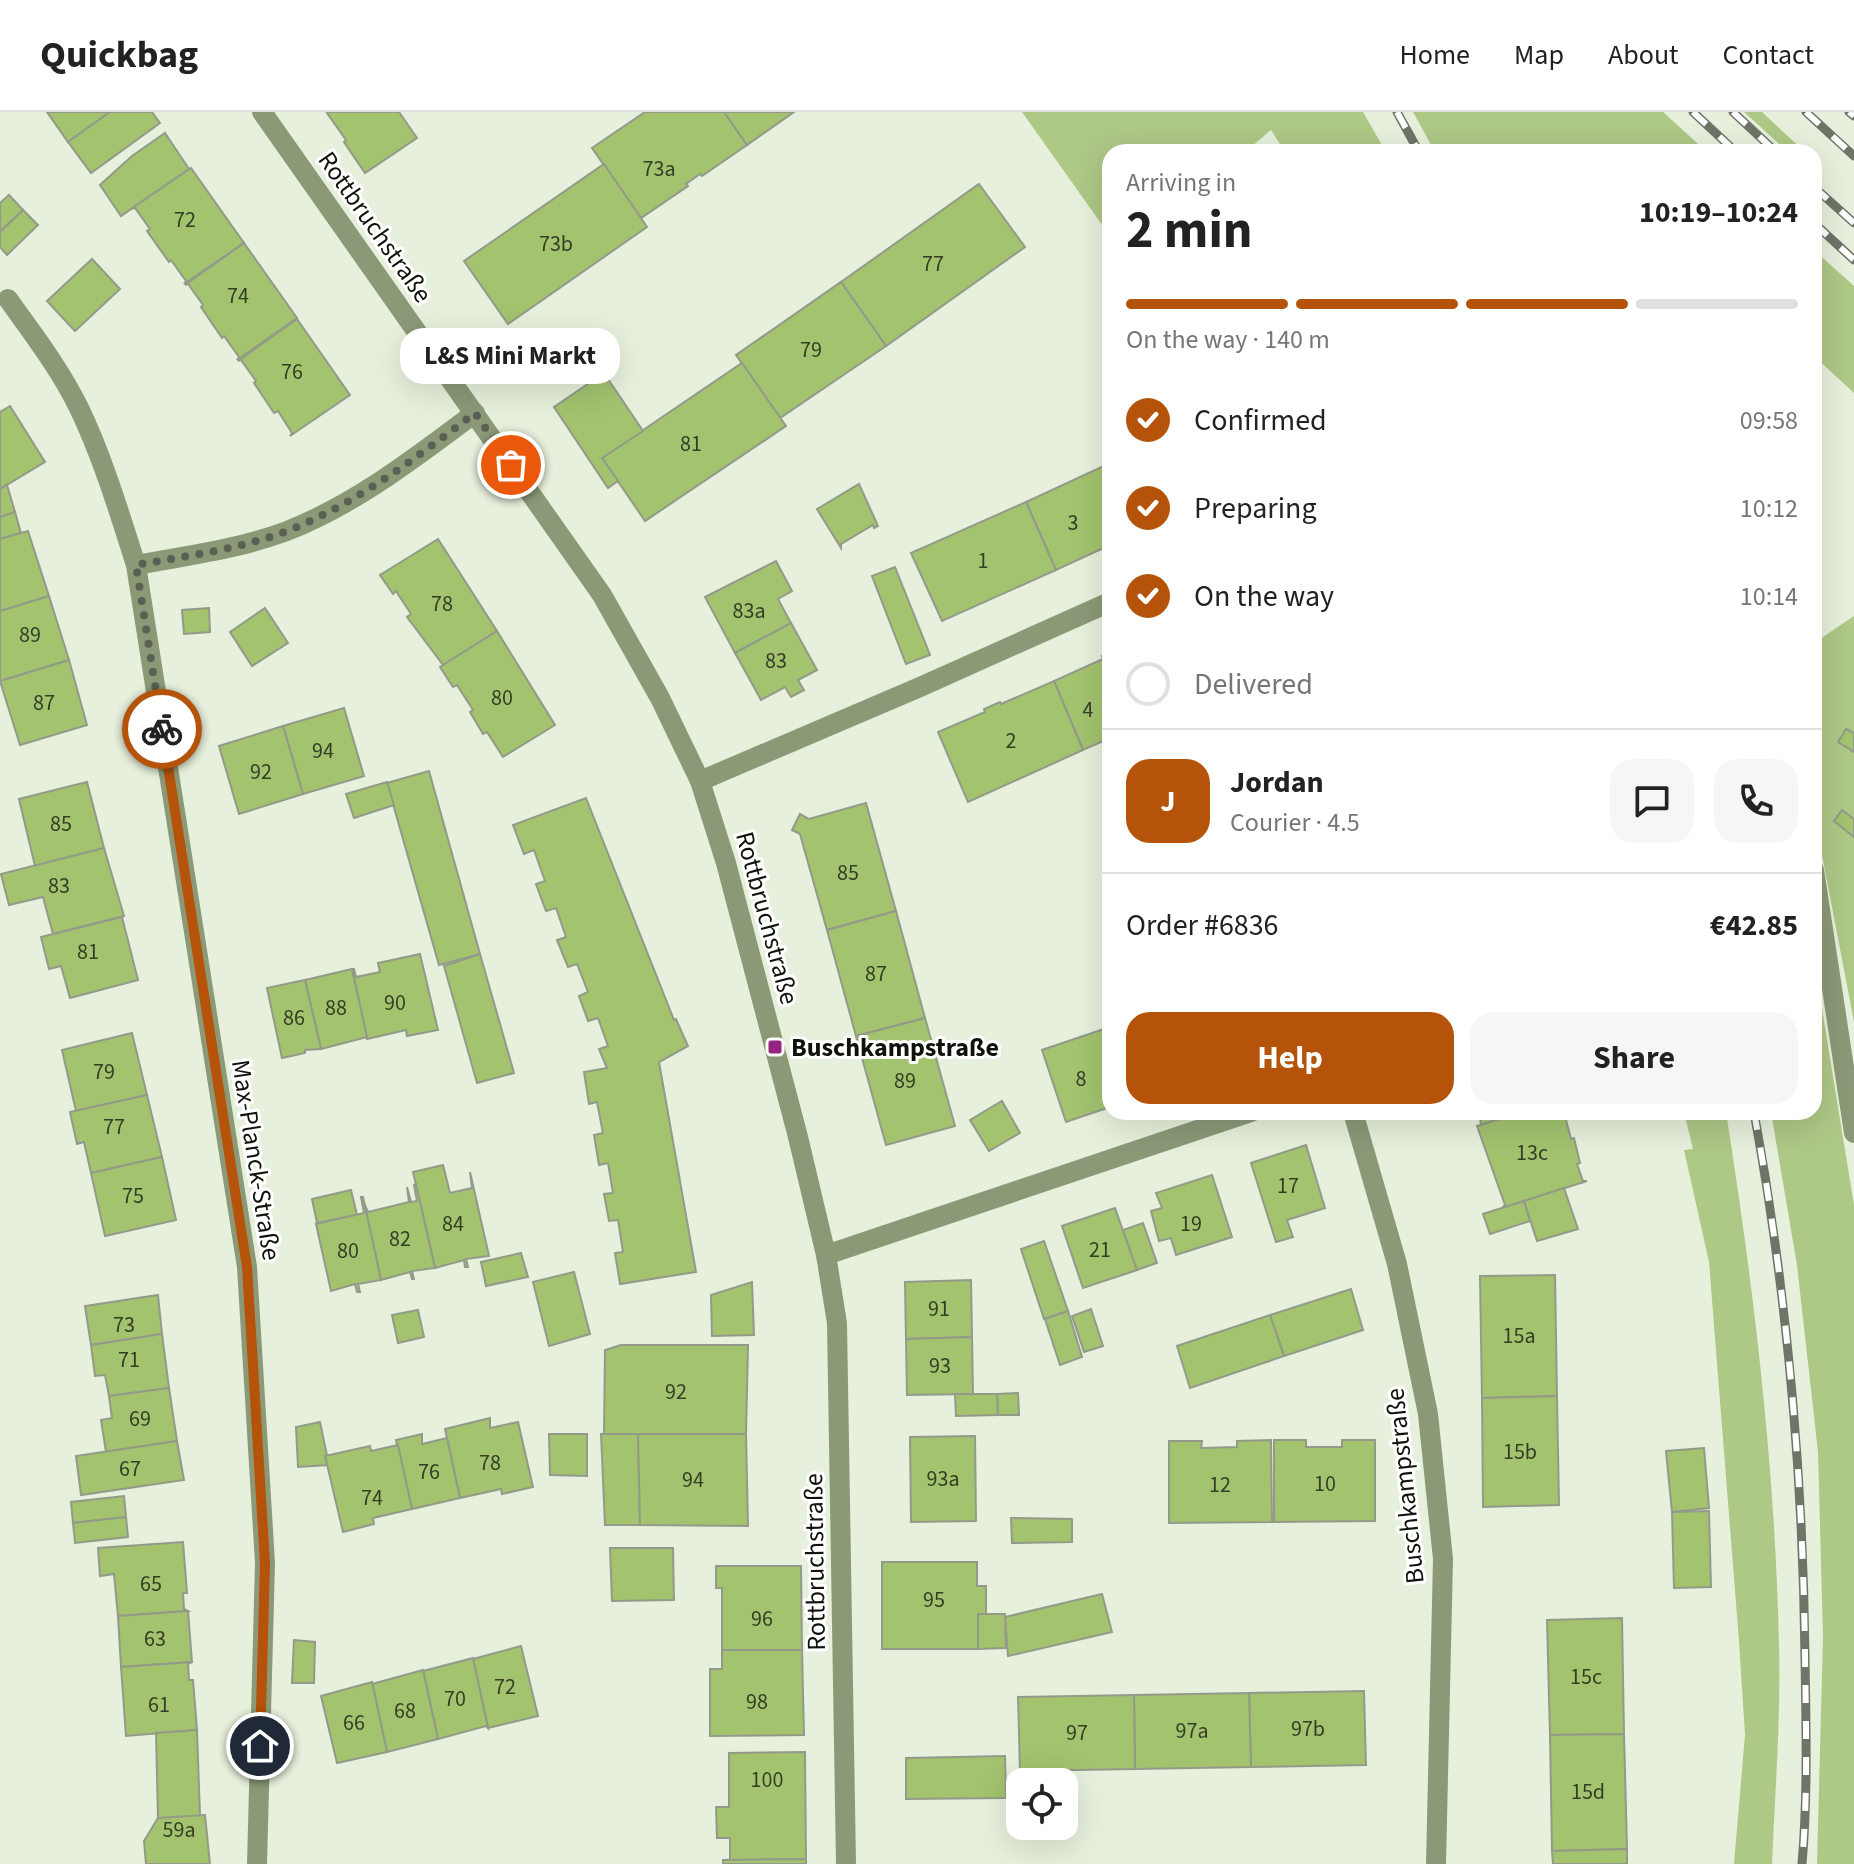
<!DOCTYPE html>
<html lang="en">
<head>
<meta charset="utf-8">
<style>
	:root { --surface:#fff; --page:#f6f6f6; --text:#222; --muted:#767676; --line:#e0e0e0; --accent:#b45309 }
	body { margin:0; font-family:"Source Sans 3",sans-serif; background:var(--page); color:var(--text); height:100vh; display:flex; flex-direction:column; font-size:30px; white-space:nowrap }
	* { box-sizing:border-box; margin:0 }
	p { font-size:26px; color:var(--muted) }
	.icon { flex:none; width:44px; height:44px; fill:none; stroke:currentColor; stroke-width:2; stroke-linecap:round; stroke-linejoin:round }
	.map { position:relative; flex:1; overflow:hidden }
	.sheet { position:absolute; left:1102px; top:32px; width:720px; height:976px; display:flex; flex-direction:column; background:var(--surface); border-radius:24px; box-shadow:0 8px 32px #0002 }
	.sheet>* { flex:none }
	.buttons { position:absolute; left:1006px; top:1656px; display:grid; gap:16px }
	.buttons a { display:grid; place-items:center; width:72px; height:72px; border-radius:16px; background:var(--surface); box-shadow:0 8px 32px #0002; font-size:40px }
	.pin { position:absolute; display:grid; place-items:center; width:68px; height:68px; color:#fff; margin:-34px; border:4px solid #fff; border-radius:50%; box-shadow:0 2px 8px #0007 }
	.courier { position:absolute; display:grid; place-items:center; width:80px; height:80px; margin:-40px; border:6px solid #b45309; border-radius:50%; background:#fff; color:#222; box-shadow:0 2px 10px #0007 }
	.bubble { position:absolute; height:56px; border-radius:24px; background:var(--surface); box-shadow:0 8px 32px #0002; font-size:26px; font-weight:700; line-height:56px; text-align:center }
	.head em { font-style:normal; font-weight:700 }
	.head div { display:flex; flex-direction:column-reverse }
	.head { display:flex; align-items:center; justify-content:space-between; height:136px; padding:0 24px }
	h1 { font-size:52px; font-weight:700; line-height:60px }
	.bar { display:grid; grid-template-columns:repeat(4,1fr); gap:12px 8px; align-content:center; height:96px; padding:0 24px }
	.bar i { height:10px; border-radius:6px; background:var(--line) }
	.bar .selected { background:var(--accent) }
	.bar p { grid-column:span 4 }
	.line { display:flex; align-items:center; gap:20px; padding:0 24px; border-top:2px solid var(--line) }
	.line div { flex:1 }
	.round { display:grid; place-items:center; flex:none; width:84px; height:84px; border-radius:24px; background:var(--page) }
	ol { padding:0 24px; list-style:none }
	li { display:flex; align-items:center; gap:24px; height:88px }
	li p { margin-inline-start:auto }
	li .icon { padding:8px; border-radius:50%; background:var(--accent); color:#fff; stroke-width:4 }
	li:last-child { color:var(--muted) }
	li i { width:44px; height:44px; border:4px solid var(--line); border-radius:50% }
	.cta { display:flex; gap:16px; margin-top:auto; padding:16px 24px }
	.cta a { flex:1; height:92px; border-radius:24px; background:var(--accent); color:#fff; font-size:32px; font-weight:700; line-height:92px; text-align:center }
	.cta a+a { background:var(--page); color:var(--text) }
	header { display:flex; align-items:center; gap:48px; box-sizing:border-box; height:112px; padding:0 40px; background:var(--surface); border-bottom:2px solid var(--line) }
	header strong { font-size:38px }
	nav { display:flex; gap:44px; margin-inline-start:auto; font-size:28px }
	.map>svg:first-child { display:block }
	.green { fill:#aec886 }
	.building { fill:#a3c36f; stroke:#939a89; stroke-width:2 }
	.lines { fill:none; stroke-linecap:round; stroke-linejoin:round }
	.minor { stroke:#8b9977; stroke-width:20 }
	.rail-casing { stroke:#6f7468; stroke-width:9 }
	.rail { stroke:#fff; stroke-width:6; stroke-dasharray:18; stroke-linecap:butt }
	.done { stroke:#5b6055; stroke-width:8; stroke-dasharray:0 14.4 }
	.route { stroke:#b45309; stroke-width:10 }
	.poi-dot { fill:#952381; stroke:#fff; stroke-width:3 }
	.labels { text-anchor:middle; dominant-baseline:central; stroke-width:6; stroke-linejoin:round; paint-order:stroke }
	.number-label { font-size:22px; fill:#353e25 }
	.street-label { font-size:26px; fill:#10120c; stroke:#fff }
	.poi-label { font-size:26px; font-weight:bold; fill:#10120c; stroke:#fff; text-anchor:start }
</style>
</head>
<body>
<header>
<strong>Quickbag</strong>
<nav><a>Home</a><a>Map</a><a>About</a><a>Contact</a></nav>
</header>
<div class="map">
<svg width="1854" height="1752" viewBox="0 0 1854 1752">
	<rect width="100%" height="100%" fill="#e7f0dc"/>
	<g class="green">
		<polygon points="1022,0 1363,0 1386,40 1285,40 1271,18 1245,40 1110,40 1110,124"/>
		<polygon points="1413,0 1663,0 1707,40 1435,40"/>
		<polygon points="1744,0 1762,0 1805,40 1788,40"/>
		<polygon points="1814,138 1854,174 1854,281 1814,244"/>
		<polygon points="1854,504 1854,910 1823,748 1814,719 1814,531"/>
		<polygon points="1814,848 1854,1093 1854,1752 1817,1752 1823,1525 1818,1340 1797,1153 1771,1000 1814,1000"/>
		<path d="M1684,1000H1726C1754,1177 1775,1354 1779,1533C1781,1606 1775,1679 1772,1752H1734L1745,1623L1739,1529L1709,1150L1684,1038L1693,1037Z"/>
	</g>
	<g class="building">
		<polygon points="47,0 110,0 68,30"/>
		<polygon points="110,0 152,0 160,11 91,61 68,30"/>
		<polygon points="329,0 399,0 417,26 365,61 344,30 346,28 327,1"/>
		<polygon points="645,0 724,0 747,33 702,64 700,62 686,72 688,74 641,106 592,36"/>
		<polygon points="724,0 794,0 747,33"/>
		<polygon points="165,21 189,57 121,104 100,73 132,44"/>
		<polygon points="604,52 647,115 508,212 464,149"/>
		<polygon points="191,56 244,131 184,172 186,169 171,148 169,150 147,119 150,117 135,96 131,97"/>
		<polygon points="979,72 1025,135 886,234 841,170"/>
		<polygon points="9,83 23,98 0,120 0,91"/>
		<polygon points="23,98 38,113 7,143 0,135 0,120"/>
		<polygon points="244,131 297,206 237,248 239,245 224,224 222,226 201,195 203,193 188,172 185,173"/>
		<polygon points="92,147 120,177 75,219 47,189"/>
		<polygon points="841,170 886,234 780,306 736,243"/>
		<polygon points="297,207 350,283 290,324 292,321 278,299 274,301 254,271 256,269 241,248 238,249"/>
		<polygon points="742,251 786,314 645,409 602,346"/>
		<polygon points="604,261 643,319 602,346 618,369 608,376 554,295"/>
		<polygon points="10,294 45,350 0,377 0,300"/>
		<polygon points="1110,351 1110,433 1056,458 1026,390"/>
		<polygon points="859,372 878,414 874,416 873,413 841,432 841,436 817,397"/>
		<polygon points="7,373 15,400 0,405 0,377"/>
		<polygon points="1026,390 1056,458 942,509 911,441"/>
		<polygon points="15,400 21,421 0,427 0,405"/>
		<polygon points="28,419 49,484 0,499 0,427"/>
		<polygon points="438,427 497,519 443,553 407,505 411,502 396,479 393,482 380,463"/>
		<polygon points="776,449 792,479 778,487 791,511 735,541 705,485"/>
		<polygon points="895,455 930,543 906,552 872,464"/>
		<polygon points="49,484 69,548 0,569 0,499"/>
		<polygon points="209,496 210,520 184,522 182,498"/>
		<polygon points="265,496 288,531 252,554 230,520"/>
		<polygon points="791,511 817,558 798,568 804,578 791,585 785,575 761,588 735,541"/>
		<polygon points="497,519 555,613 503,645 487,620 483,622 470,600 473,598 457,573 453,575 440,555"/>
		<polygon points="1110,540 1110,626 1083,638 1054,569 1103,547 1102,544"/>
		<polygon points="69,548 87,613 20,633 0,569"/>
		<polygon points="1054,569 1083,638 968,690 938,620 985,600 984,597 1000,590 1001,592"/>
		<polygon points="344,596 364,664 303,682 283,614"/>
		<polygon points="283,614 303,682 239,702 219,634"/>
		<polygon points="1846,617 1854,621 1854,640 1838,630"/>
		<polygon points="429,659 480,842 439,853 387,671"/>
		<polygon points="87,670 104,736 35,754 19,687"/>
		<polygon points="387,670 394,693 354,706 346,682"/>
		<polygon points="586,686 674,908 676,907 688,934 659,950 696,1160 620,1172 615,1141 623,1140 618,1108 609,1109 604,1082 613,1081 608,1051 599,1053 594,1023 603,1021 597,990 589,992 584,960 607,956 599,937 608,934 598,906 588,909 579,884 588,880 577,852 568,855 557,828 566,825 556,796 546,799 536,772 545,769 534,738 524,742 513,713"/>
		<polygon points="866,691 896,799 827,818 800,722 792,718 800,702 809,707"/>
		<polygon points="1842,698 1854,707 1854,725 1834,709"/>
		<polygon points="104,736 124,804 53,822 43,785 9,793 1,762"/>
		<polygon points="896,799 925,906 856,924 827,818"/>
		<polygon points="122,805 138,868 70,886 61,854 49,857 41,825"/>
		<polygon points="420,842 438,918 407,924 406,918 367,927 352,857 354,857 356,865 380,860 378,851"/>
		<polygon points="480,842 514,961 477,971 444,854"/>
		<polygon points="352,857 367,925 321,937 305,868"/>
		<polygon points="305,868 321,937 305,938 305,941 282,946 267,876"/>
		<polygon points="925,906 955,1014 886,1033 856,924"/>
		<polygon points="1110,915 1110,995 1066,1010 1042,938"/>
		<polygon points="132,921 147,983 76,999 62,938"/>
		<polygon points="147,983 162,1045 91,1061 84,1030 77,1032 70,1000"/>
		<polygon points="1002,989 1020,1021 989,1039 970,1008"/>
		<polygon points="1479,1000 1522,1000 1481,1013"/>
		<polygon points="1522,1000 1564,1000 1571,1027 1574,1026 1580,1051 1577,1052 1583,1069 1587,1069 1502,1096 1505,1093 1477,1014"/>
		<polygon points="1306,1033 1325,1096 1287,1108 1293,1125 1276,1130 1251,1051"/>
		<polygon points="162,1045 176,1108 105,1124 91,1061"/>
		<polygon points="443,1053 450,1081 472,1076 470,1060 489,1144 466,1147 468,1155 465,1155 464,1148 435,1156 413,1060"/>
		<polygon points="1212,1063 1232,1125 1176,1143 1171,1126 1159,1129 1151,1099 1162,1096 1156,1081"/>
		<polygon points="416,1072 435,1156 412,1159 414,1167 412,1167 410,1160 381,1168 364,1091 368,1100 409,1090 407,1075 411,1090 417,1089 414,1073"/>
		<polygon points="1564,1076 1578,1117 1537,1129 1524,1089"/>
		<polygon points="351,1078 357,1103 317,1111 312,1087"/>
		<polygon points="361,1085 363,1085 381,1168 358,1172 360,1180 357,1180 355,1172 331,1179 316,1112 364,1101"/>
		<polygon points="1524,1089 1530,1109 1490,1122 1483,1102"/>
		<polygon points="1115,1096 1137,1158 1083,1176 1062,1114"/>
		<polygon points="1143,1111 1157,1151 1137,1158 1123,1118"/>
		<polygon points="1044,1129 1068,1199 1044,1207 1021,1137"/>
		<polygon points="521,1141 528,1165 486,1174 481,1150"/>
		<polygon points="574,1160 590,1222 549,1234 533,1170"/>
		<polygon points="1555,1163 1557,1284 1482,1286 1480,1164"/>
		<polygon points="971,1168 972,1225 906,1227 905,1170"/>
		<polygon points="752,1170 754,1223 712,1224 711,1183"/>
		<polygon points="1351,1177 1363,1218 1284,1244 1270,1203"/>
		<polygon points="158,1183 162,1222 91,1233 85,1194"/>
		<polygon points="1091,1197 1103,1234 1084,1240 1072,1204"/>
		<polygon points="418,1198 424,1225 398,1231 392,1203"/>
		<polygon points="1068,1199 1082,1245 1060,1253 1045,1207"/>
		<polygon points="1270,1203 1284,1244 1190,1276 1177,1234"/>
		<polygon points="162,1222 169,1276 109,1284 105,1263 95,1264 91,1233"/>
		<polygon points="972,1225 973,1282 907,1283 906,1227"/>
		<polygon points="621,1233 748,1233 746,1322 604,1322 605,1238"/>
		<polygon points="169,1276 177,1329 106,1340 101,1308 112,1306 109,1284"/>
		<polygon points="1018,1281 1019,1303 998,1303 997,1282"/>
		<polygon points="955,1282 997,1282 998,1303 956,1304"/>
		<polygon points="1557,1284 1559,1393 1483,1395 1482,1286"/>
		<polygon points="490,1306 490,1316 518,1310 533,1375 502,1382 501,1377 460,1386 445,1317"/>
		<polygon points="320,1310 329,1353 298,1355 296,1315"/>
		<polygon points="422,1322 422,1332 447,1326 460,1386 412,1397 396,1328"/>
		<polygon points="549,1322 587,1322 587,1364 550,1363"/>
		<polygon points="601,1322 638,1322 640,1413 605,1413"/>
		<polygon points="638,1322 746,1322 748,1414 640,1413"/>
		<polygon points="975,1324 976,1409 911,1410 910,1325"/>
		<polygon points="1271,1328 1272,1410 1169,1411 1169,1329 1202,1329 1201,1336 1237,1335 1237,1329"/>
		<polygon points="1274,1328 1306,1328 1306,1335 1342,1335 1342,1328 1375,1328 1375,1409 1274,1410"/>
		<polygon points="177,1329 184,1368 81,1383 76,1344"/>
		<polygon points="398,1333 412,1397 373,1406 374,1412 343,1420 325,1344 370,1334 371,1339"/>
		<polygon points="1704,1336 1709,1396 1672,1400 1666,1339"/>
		<polygon points="124,1384 126,1405 73,1411 71,1390"/>
		<polygon points="1709,1399 1711,1475 1674,1476 1672,1400"/>
		<polygon points="126,1405 128,1425 75,1431 73,1411"/>
		<polygon points="1011,1406 1072,1407 1072,1430 1012,1431"/>
		<polygon points="183,1430 187,1481 183,1481 184,1497 188,1499 118,1504 114,1462 100,1464 98,1436"/>
		<polygon points="610,1436 673,1436 674,1488 612,1489"/>
		<polygon points="882,1450 977,1450 977,1474 986,1474 986,1502 978,1502 978,1537 882,1537"/>
		<polygon points="716,1454 801,1454 802,1538 722,1538 722,1476 716,1476"/>
		<polygon points="1102,1482 1112,1520 1008,1544 1005,1505"/>
		<polygon points="188,1499 192,1550 121,1555 118,1504"/>
		<polygon points="978,1502 1005,1502 1006,1536 978,1537"/>
		<polygon points="1622,1506 1624,1622 1550,1623 1547,1508"/>
		<polygon points="294,1528 315,1530 314,1571 292,1571"/>
		<polygon points="521,1534 538,1604 488,1616 473,1547"/>
		<polygon points="722,1538 802,1538 804,1623 710,1624 710,1557 722,1557"/>
		<polygon points="473,1546 488,1616 486,1614 438,1627 423,1559"/>
		<polygon points="192,1550 188,1552 189,1568 193,1568 197,1618 126,1624 121,1555"/>
		<polygon points="423,1558 438,1627 387,1640 372,1572"/>
		<polygon points="372,1570 387,1640 337,1651 321,1584"/>
		<polygon points="1364,1579 1366,1653 1251,1655 1249,1581"/>
		<polygon points="1249,1581 1251,1655 1135,1657 1134,1583"/>
		<polygon points="1134,1583 1135,1657 1020,1659 1018,1585"/>
		<polygon points="197,1618 200,1704 158,1707 156,1621"/>
		<polygon points="1624,1622 1627,1737 1552,1739 1550,1623"/>
		<polygon points="805,1640 806,1747 730,1748 730,1726 717,1726 716,1695 729,1695 729,1641"/>
		<polygon points="1005,1644 1006,1686 906,1687 906,1646"/>
		<polygon points="205,1703 210,1752 146,1752 144,1729 158,1706"/>
		<polygon points="1627,1737 1627,1752 1553,1752 1552,1739"/>
		<polygon points="806,1747 806,1752 723,1752 723,1748"/>
	</g>
	<g class="lines">
		<g class="minor">
			<polyline points="262,0 602,483 660,586 700,669 726,751 798,1025 826,1143 837,1211 846,1752"/>
			<path d="M8,187C33,222 60,257 79,296C103,346 119,400 136,453L247,1155L265,1451L257,1752"/>
			<path d="M136,453C186,444 239,437 287,419C356,392 416,345 475,301"/>
			<polyline points="700,669 920,575 1110,490"/>
			<polyline points="1814,758 1854,1021"/>
			<polyline points="1353,1000 1397,1152 1428,1302 1443,1447 1436,1752"/>
			<polyline points="826,1143 1251,1000"/>
		</g>
		<g class="rail-casing">
			<g id="rail">
				<polyline points="1397,0 1419,40"/>
				<polyline points="1693,0 1736,40"/>
				<polyline points="1733,0 1776,40"/>
				<polyline points="1806,0 1854,44"/>
				<polyline points="1849,0 1854,4"/>
				<polyline points="1814,75 1854,111"/>
				<polyline points="1814,111 1854,148"/>
				<path d="M1754,1000C1787,1180 1803,1362 1805,1545C1806,1614 1808,1683 1802,1752"/>
			</g>
		</g>
		<use href="#rail" class="rail"/>
	</g>
	<g class="lines">
		<path class="done" d="M162,617L136,453C186,444 240,437 287,419C356,392 417,345 475,301L511,353"/>
		<polyline class="route" points="162,617 247,1155 265,1451 260,1634"/>
	</g>
	<rect class="poi-dot" x="767" y="927" width="16" height="16" rx="4"/>
	<g class="labels">
		<g class="number-label">
			<text x="659" y="57">73a</text>
			<text x="185" y="108">72</text>
			<text x="556" y="132">73b</text>
			<text x="933" y="152">77</text>
			<text x="238" y="184">74</text>
			<text x="811" y="238">79</text>
			<text x="292" y="260">76</text>
			<text x="691" y="332">81</text>
			<text x="1073" y="411">3</text>
			<text x="983" y="449">1</text>
			<text x="442" y="492">78</text>
			<text x="749" y="499">83a</text>
			<text x="30" y="523">89</text>
			<text x="776" y="549">83</text>
			<text x="502" y="586">80</text>
			<text x="44" y="591">87</text>
			<text x="1088" y="598">4</text>
			<text x="1011" y="629">2</text>
			<text x="323" y="639">94</text>
			<text x="261" y="660">92</text>
			<text x="61" y="712">85</text>
			<text x="848" y="761">85</text>
			<text x="59" y="774">83</text>
			<text x="88" y="840">81</text>
			<text x="876" y="862">87</text>
			<text x="395" y="891">90</text>
			<text x="336" y="896">88</text>
			<text x="294" y="906">86</text>
			<text x="104" y="960">79</text>
			<text x="1081" y="967">8</text>
			<text x="905" y="969">89</text>
			<text x="114" y="1015">77</text>
			<text x="1532" y="1041">13c</text>
			<text x="1288" y="1074">17</text>
			<text x="133" y="1084">75</text>
			<text x="453" y="1112">84</text>
			<text x="1191" y="1112">19</text>
			<text x="400" y="1127">82</text>
			<text x="1100" y="1138">21</text>
			<text x="348" y="1139">80</text>
			<text x="939" y="1197">91</text>
			<text x="124" y="1213">73</text>
			<text x="1519" y="1224">15a</text>
			<text x="129" y="1248">71</text>
			<text x="940" y="1254">93</text>
			<text x="676" y="1280">92</text>
			<text x="140" y="1307">69</text>
			<text x="1520" y="1340">15b</text>
			<text x="490" y="1351">78</text>
			<text x="130" y="1357">67</text>
			<text x="429" y="1360">76</text>
			<text x="943" y="1367">93a</text>
			<text x="693" y="1368">94</text>
			<text x="1325" y="1372">10</text>
			<text x="1220" y="1373">12</text>
			<text x="372" y="1386">74</text>
			<text x="151" y="1472">65</text>
			<text x="934" y="1488">95</text>
			<text x="762" y="1507">96</text>
			<text x="155" y="1527">63</text>
			<text x="1586" y="1565">15c</text>
			<text x="505" y="1575">72</text>
			<text x="455" y="1587">70</text>
			<text x="757" y="1590">98</text>
			<text x="159" y="1593">61</text>
			<text x="405" y="1599">68</text>
			<text x="354" y="1611">66</text>
			<text x="1308" y="1617">97b</text>
			<text x="1192" y="1619">97a</text>
			<text x="1077" y="1621">97</text>
			<text x="767" y="1668">100</text>
			<text x="1588" y="1680">15d</text>
			<text x="179" y="1718">59a</text>
		</g>
		<g class="street-label">
			<text transform="translate(375 115) rotate(55)">Rottbruchstraße</text>
			<text transform="translate(767 806) rotate(75)">Rottbruchstraße</text>
			<text transform="translate(256 1048) rotate(81)">Max-Planck-Straße</text>
			<text transform="translate(1405 1374) rotate(-96)">Buschkampstraße</text>
			<text transform="translate(815 1450) rotate(-91)">Rottbruchstraße</text>
		</g>
		<g class="poi-label">
			<text x="791" y="935">Buschkampstraße</text>
		</g>
	</g>
</svg>
<div class="buttons">
<a><svg class="icon" aria-label="locate" viewBox="0 0 24 24"><circle cx="12" cy="12" r="6"/><path d="M12 2v4M12 18v4M2 12h4M18 12h4"/></svg></a>
</div>
<div class="pin" style="left:511px;top:353px;background:#ea580c"><svg class="icon" aria-label="bag" viewBox="0 0 24 24"><path d="M5 8h14l-1 12H6zM9 8a3 3 0 0 1 6 0"/></svg></div>
<div class="pin" style="left:260px;top:1634px;background:#1f2937"><svg class="icon" aria-label="home" viewBox="0 0 24 24"><path d="M3 11l9-7 9 7M6 9v11h12V9"/></svg></div>
<div class="courier" style="left:162px;top:617px"><svg class="icon" aria-label="bike" viewBox="0 0 24 24"><circle cx="6" cy="16" r="4"/><circle cx="18" cy="16" r="4"/><path d="M6 16l4-8h5l3 8M10 8l3 8H6M13 5h3"/></svg></div>
<div class="bubble" style="left:400px;top:216px;width:220px">L&amp;S Mini Markt</div>
<section class="sheet">
<div class="head"><div><h1>2 min</h1><p>Arriving in</p></div><em>10:19–10:24</em></div>
<div class="bar"><i class="selected"></i><i class="selected"></i><i class="selected"></i><i></i><p>On the way · 140 m</p></div>
<ol>
<li><svg class="icon" aria-label="check" viewBox="0 0 24 24"><path d="M5 12l5 5 9-10"/></svg>Confirmed<p>09:58</p></li>
<li><svg class="icon" aria-label="check" viewBox="0 0 24 24"><path d="M5 12l5 5 9-10"/></svg>Preparing<p>10:12</p></li>
<li><svg class="icon" aria-label="check" viewBox="0 0 24 24"><path d="M5 12l5 5 9-10"/></svg>On the way<p>10:14</p></li>
<li><i></i>Delivered</li>
</ol>
<div class="line" style="height:144px"><b class="round" style="background:var(--accent);color:#fff">J</b><div><b>Jordan</b><p>Courier · 4.5</p></div><a class="round"><svg class="icon" aria-label="chat" viewBox="0 0 24 24"><path d="M4 5h16v11H9l-5 4z"/></svg></a><a class="round"><svg class="icon" aria-label="phone" viewBox="0 0 24 24"><path d="M5 4h4l2 5-3 2q2 4 5 5l2-3 5 2v4C11 20 4 13 5 4z"/></svg></a></div>
<div class="line" style="height:104px"><div>Order #6836</div><b>€42.85</b></div>
<div class="cta"><a>Help</a><a>Share</a></div>
</section>
</div>
</body>
</html>
